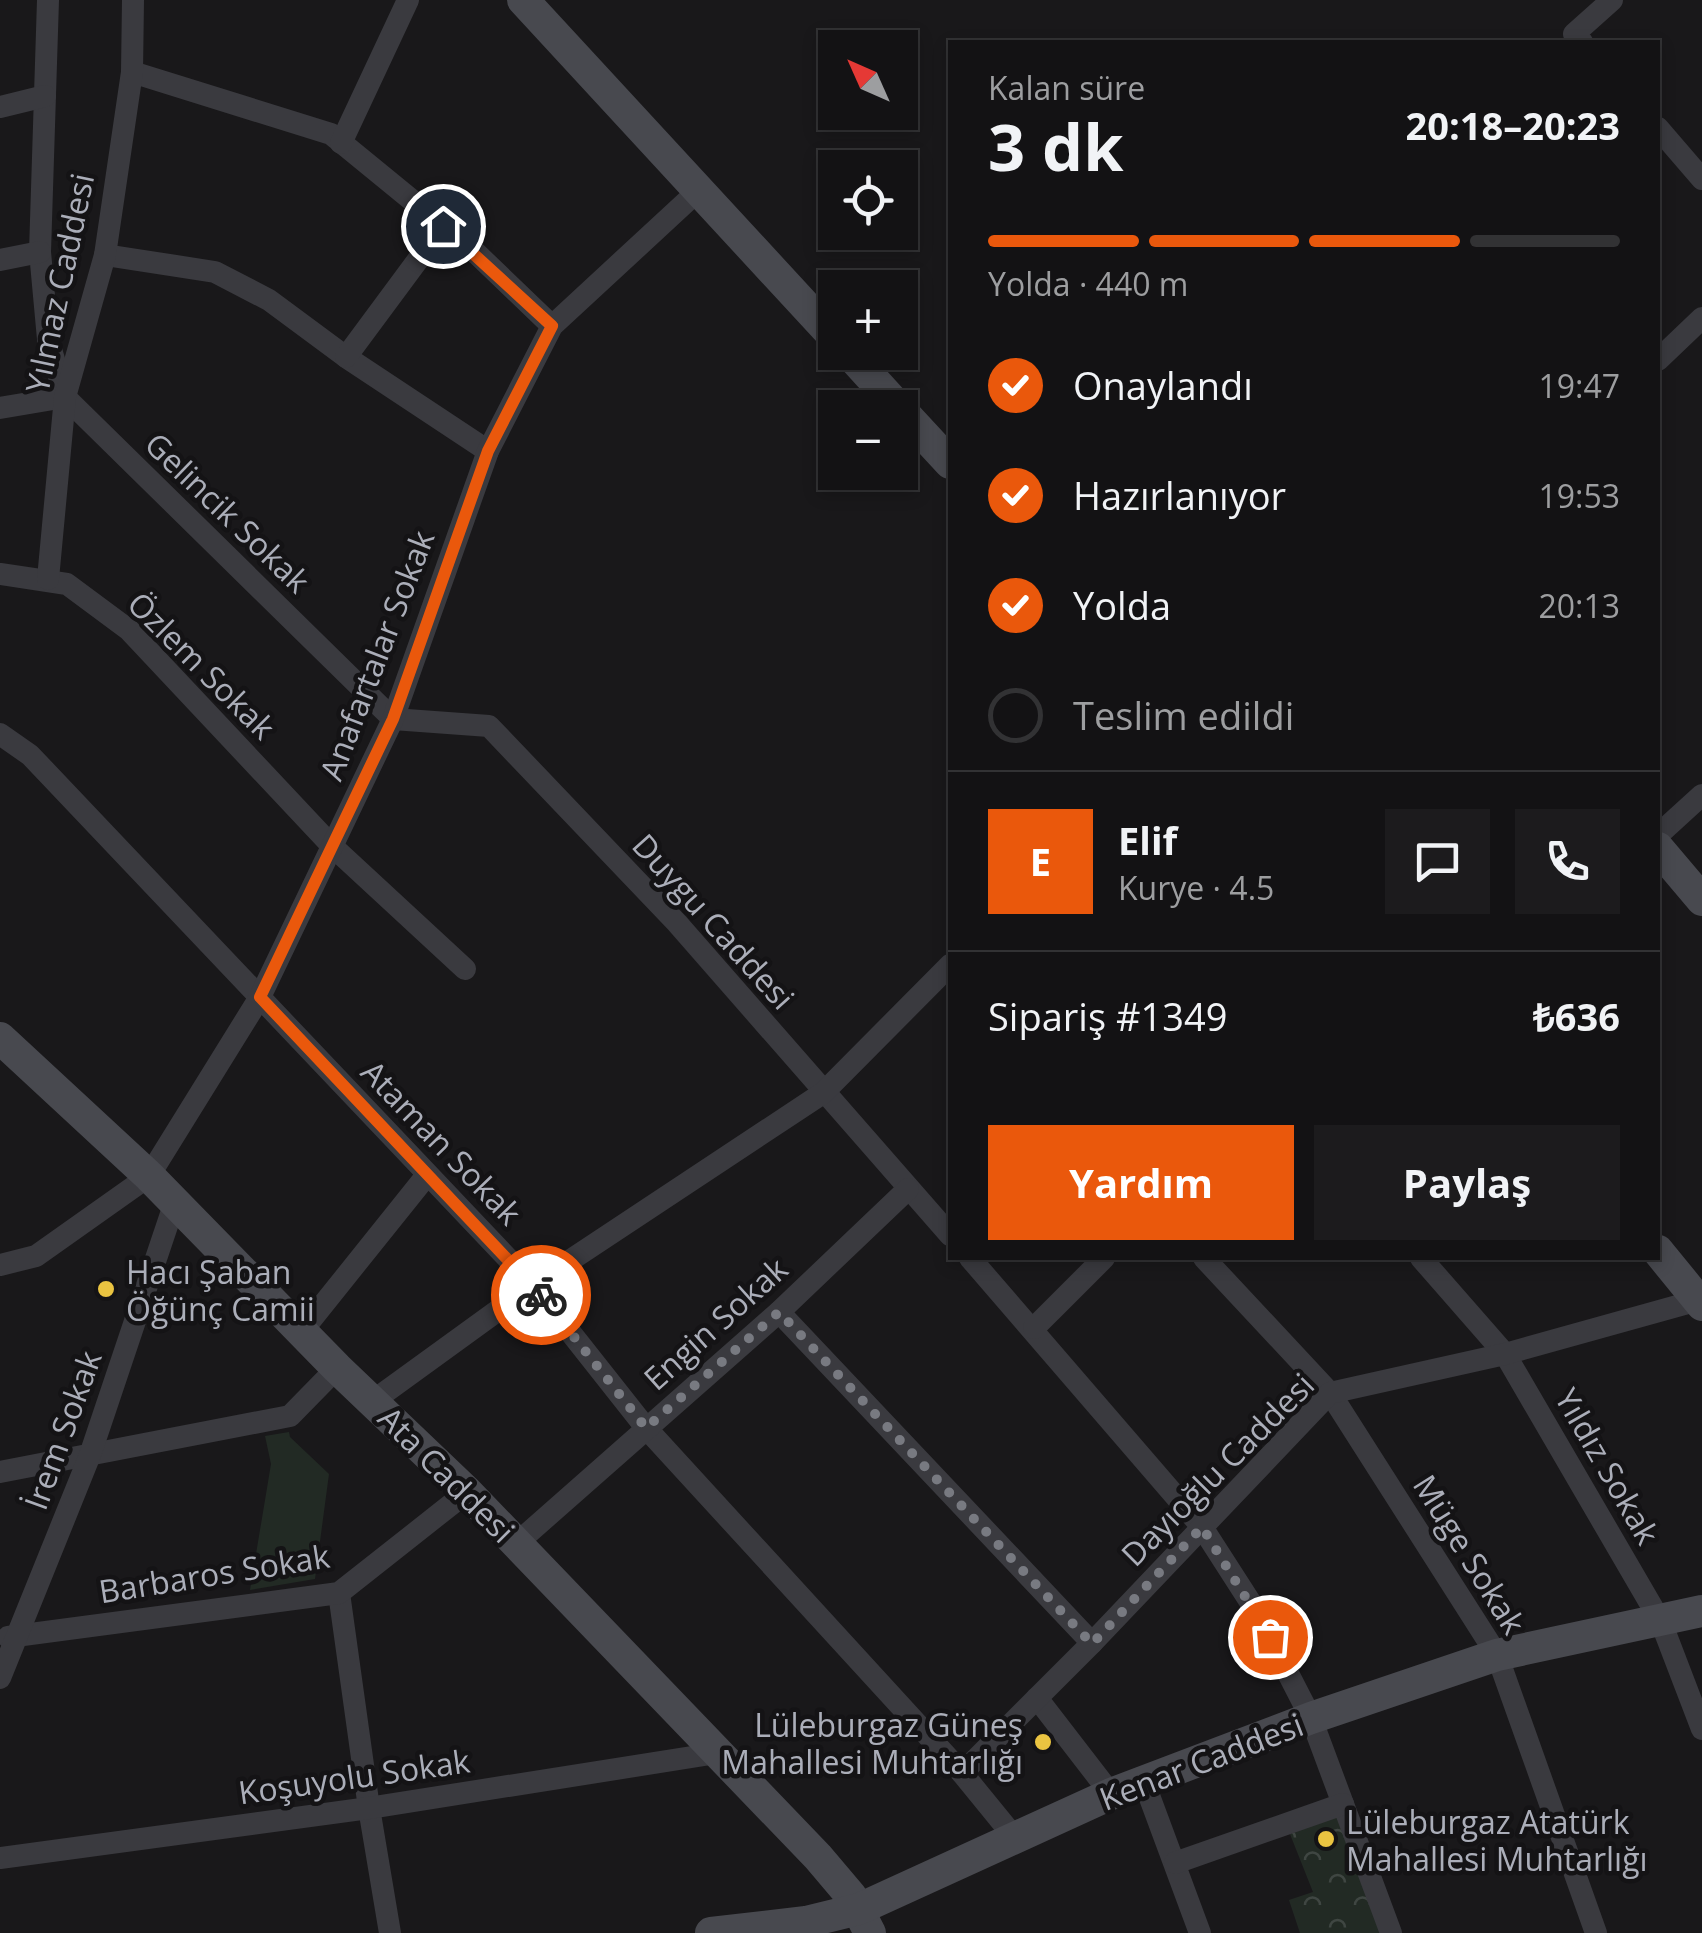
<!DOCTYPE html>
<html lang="tr">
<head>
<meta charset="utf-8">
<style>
	:root { --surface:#131214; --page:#1c1b1d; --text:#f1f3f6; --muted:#9d9ea0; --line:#323234; --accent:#ea580c }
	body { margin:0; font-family:"Open Sans",sans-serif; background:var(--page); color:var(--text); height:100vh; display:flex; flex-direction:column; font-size:38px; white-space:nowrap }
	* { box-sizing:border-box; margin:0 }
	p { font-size:32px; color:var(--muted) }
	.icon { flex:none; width:55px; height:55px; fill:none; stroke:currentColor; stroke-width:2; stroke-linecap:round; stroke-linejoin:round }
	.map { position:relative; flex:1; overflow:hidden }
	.panel { position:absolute; left:948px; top:40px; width:712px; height:1220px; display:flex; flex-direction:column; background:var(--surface); border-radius:0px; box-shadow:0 5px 15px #0003,0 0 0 2px var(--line) }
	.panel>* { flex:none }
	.needle { width:65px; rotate:315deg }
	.tools { position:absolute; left:818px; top:30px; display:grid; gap:20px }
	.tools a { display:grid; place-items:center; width:100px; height:100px; border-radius:0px; background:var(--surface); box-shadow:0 5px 15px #0003,0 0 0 2px var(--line); font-size:50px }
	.pin { position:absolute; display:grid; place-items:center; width:85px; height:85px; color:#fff; margin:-42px; border:5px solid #fff; border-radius:50%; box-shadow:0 2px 10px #0007 }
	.courier { position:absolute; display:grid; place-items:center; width:100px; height:100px; margin:-50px; border:8px solid #ea580c; border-radius:50%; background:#fff; color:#222; box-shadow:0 2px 12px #0007 }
	.headline em { font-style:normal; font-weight:700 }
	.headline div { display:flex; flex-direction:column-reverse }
	.headline { display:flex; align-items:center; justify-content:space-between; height:170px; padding:0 40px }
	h1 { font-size:65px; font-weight:700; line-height:75px }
	.bar { display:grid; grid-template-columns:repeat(4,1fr); gap:15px 10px; align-content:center; height:120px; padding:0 40px }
	.bar i { height:12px; border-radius:8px; background:var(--line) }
	.bar .active { background:var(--accent) }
	.bar p { grid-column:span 4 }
	.line { display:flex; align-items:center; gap:25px; padding:0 40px; border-top:2px solid var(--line) }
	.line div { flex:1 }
	.round { display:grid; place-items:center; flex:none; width:105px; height:105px; border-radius:0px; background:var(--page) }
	ol { padding:0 40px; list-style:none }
	li { display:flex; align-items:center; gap:30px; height:110px }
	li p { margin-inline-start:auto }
	li .icon { padding:10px; border-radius:50%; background:var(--accent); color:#fff; stroke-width:4 }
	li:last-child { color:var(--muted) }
	li i { width:55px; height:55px; border:5px solid var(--line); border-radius:50% }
	.button { display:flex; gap:20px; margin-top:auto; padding:20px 40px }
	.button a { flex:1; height:115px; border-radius:0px; background:var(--accent); color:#fff; font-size:40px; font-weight:700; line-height:115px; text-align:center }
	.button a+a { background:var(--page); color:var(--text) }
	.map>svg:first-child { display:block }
	.grass { fill:#222a24 }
	.park { fill:url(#park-crowns) }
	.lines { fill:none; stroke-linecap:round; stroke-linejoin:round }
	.street { stroke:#3a3a3f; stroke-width:22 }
	.secondary { stroke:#48494f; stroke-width:32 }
	.done { stroke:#787a81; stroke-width:10; stroke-dasharray:0 18 }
	.route { stroke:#ea580c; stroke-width:12 }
	.poi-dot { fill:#eac441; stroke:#141315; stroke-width:4 }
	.labels { text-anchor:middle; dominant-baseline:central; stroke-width:9; stroke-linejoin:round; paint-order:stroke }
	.street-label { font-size:32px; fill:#abaeb9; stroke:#141315 }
	.poi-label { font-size:32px; fill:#abaeb9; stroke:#141315; text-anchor:start }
</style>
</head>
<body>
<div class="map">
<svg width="1702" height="1933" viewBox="0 0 1702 1933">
	<defs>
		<pattern id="park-crowns" width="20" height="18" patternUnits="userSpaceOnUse" patternTransform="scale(2.5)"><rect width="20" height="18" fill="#222a24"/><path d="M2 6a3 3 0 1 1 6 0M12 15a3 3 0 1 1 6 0" fill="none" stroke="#3f4642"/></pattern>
	</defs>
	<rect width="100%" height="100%" fill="#19181a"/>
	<polygon class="grass" points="289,1432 290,1437 329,1474 315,1579 250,1590 271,1464 265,1436"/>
	<polygon class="park" points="1339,1815 1383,1933 1300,1933 1289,1900 1313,1892 1290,1834"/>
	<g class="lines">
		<g class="street">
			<polyline points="48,0 40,252 48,339 64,394"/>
			<polyline points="1582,42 1574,34 1612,0"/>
			<polyline points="132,72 331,134 474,251 552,326"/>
			<polyline points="0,107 45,96"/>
			<polyline points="1658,128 1702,179"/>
			<polyline points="341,143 408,0"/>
			<polyline points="105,255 215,272 269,300 346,357 488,451"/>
			<polyline points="0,260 40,252"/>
			<polyline points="346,357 443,226"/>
			<polyline points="1658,360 1702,318"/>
			<polyline points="0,408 65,397 393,719 489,726 677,923 950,1235"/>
			<polyline points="0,574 67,584 129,630 332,846 465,969"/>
			<polyline points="48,579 65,397 105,255 132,72 133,0"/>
			<polyline points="0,734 30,755 533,1285 646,1428 962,1773 1015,1838"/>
			<polyline points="1658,835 1702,795"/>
			<polyline points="970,1258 1202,1527 1256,1611 1311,1718 1391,1933"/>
			<polyline points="1204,1258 1330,1393 1497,1655 1596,1933"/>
			<polyline points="1421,1258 1505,1354 1661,1622 1702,1729"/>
			<polyline points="0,1265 36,1256 149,1176 260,997 393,719 488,451 552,326 699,190"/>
			<polyline points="779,1312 1092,1643"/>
			<polyline points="1034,1328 1104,1258"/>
			<polyline points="302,1331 427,1175"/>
			<polyline points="373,1401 533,1285 823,1093 950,965"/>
			<polyline points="0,1472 290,1416 337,1368"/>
			<polyline points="517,1543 779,1312 908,1189"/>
			<polyline points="339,1593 369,1808 390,1933"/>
			<polyline points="8,1637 339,1593 467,1492"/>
			<polyline points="0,1678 90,1455 175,1202"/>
			<polyline points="1037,1698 1111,1794"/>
			<polyline points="962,1773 1092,1643 1330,1393 1505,1354 1702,1299"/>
			<polyline points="1144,1782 1200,1933"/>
			<polyline points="0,1858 369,1808 717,1753"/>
			<polyline points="1175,1863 1343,1804"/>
		</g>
		<g class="secondary">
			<polyline points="523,0 835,338"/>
			<polyline points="848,352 899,408"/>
			<polyline points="900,409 950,463"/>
			<polyline points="1658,848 1702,900"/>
			<polyline points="0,1038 149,1176 337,1368 467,1492 818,1857 851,1896 870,1933"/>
			<polyline points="1658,1251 1702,1305"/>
			<polyline points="711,1933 806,1922 859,1909 1111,1794 1311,1718 1497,1655 1702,1611"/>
		</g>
	</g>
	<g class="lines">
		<polyline class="done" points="541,1295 646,1428 779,1312 1092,1644 1202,1527 1270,1637"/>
		<polyline class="route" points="443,226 552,326 488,451 393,719 260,997 541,1295"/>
	</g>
	<g class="poi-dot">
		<circle cx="106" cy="1289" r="10"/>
		<circle cx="1043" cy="1742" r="10"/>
		<circle cx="1326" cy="1839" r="10"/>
	</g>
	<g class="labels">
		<g class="street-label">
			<text transform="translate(59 283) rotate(-78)">Yılmaz Caddesi</text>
			<text transform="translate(228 512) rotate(44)">Gelincik Sokak</text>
			<text transform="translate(376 655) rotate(-69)">Anafartalar Sokak</text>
			<text transform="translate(202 665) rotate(45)">Özlem Sokak</text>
			<text transform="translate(714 921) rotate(48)">Duygu Caddesi</text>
			<text transform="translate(442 1142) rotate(46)">Ataman Sokak</text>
			<text transform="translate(715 1323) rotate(-42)">Engin Sokak</text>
			<text transform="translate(62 1430) rotate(-70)">İrem Sokak</text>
			<text transform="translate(1608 1466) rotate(60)">Yıldız Sokak</text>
			<text transform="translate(1217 1469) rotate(-45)">Dayıoğlu Caddesi</text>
			<text transform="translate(447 1474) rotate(45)">Ata Caddesi</text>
			<text transform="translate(1470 1554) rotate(58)">Müge Sokak</text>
			<text transform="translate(214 1573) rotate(-9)">Barbaros Sokak</text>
			<text transform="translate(1201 1761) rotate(-21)">Kenar Caddesi</text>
			<text transform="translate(354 1776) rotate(-8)">Koşuyolu Sokak</text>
		</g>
		<g class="poi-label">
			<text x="126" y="1271">Hacı Şaban<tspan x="126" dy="37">Öğünç Camii</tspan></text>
			<text x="1023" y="1724" text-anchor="end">Lüleburgaz Güneş<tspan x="1023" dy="37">Mahallesi Muhtarlığı</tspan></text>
			<text x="1346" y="1821">Lüleburgaz Atatürk<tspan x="1346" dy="37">Mahallesi Muhtarlığı</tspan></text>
		</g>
	</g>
</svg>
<div class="tools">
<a><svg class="needle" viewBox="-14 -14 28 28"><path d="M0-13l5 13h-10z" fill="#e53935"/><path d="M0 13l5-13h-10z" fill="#9d9ea0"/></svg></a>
<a><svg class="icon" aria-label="locate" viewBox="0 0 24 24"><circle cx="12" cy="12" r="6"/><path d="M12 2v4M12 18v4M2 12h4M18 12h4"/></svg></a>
<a>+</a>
<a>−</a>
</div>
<div class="pin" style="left:1270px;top:1637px;background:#ea580c"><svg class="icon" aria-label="bag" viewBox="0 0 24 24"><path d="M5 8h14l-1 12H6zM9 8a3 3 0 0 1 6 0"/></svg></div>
<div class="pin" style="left:443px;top:226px;background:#1f2937"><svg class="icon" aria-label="home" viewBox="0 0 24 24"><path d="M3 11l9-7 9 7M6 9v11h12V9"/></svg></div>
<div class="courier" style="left:541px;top:1295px"><svg class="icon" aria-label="bike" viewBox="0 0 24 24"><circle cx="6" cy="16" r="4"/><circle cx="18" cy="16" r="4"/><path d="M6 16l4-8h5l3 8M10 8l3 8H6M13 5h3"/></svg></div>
<section class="panel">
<div class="headline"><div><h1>3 dk</h1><p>Kalan süre</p></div><em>20:18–20:23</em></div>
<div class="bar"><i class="active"></i><i class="active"></i><i class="active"></i><i></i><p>Yolda · 440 m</p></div>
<ol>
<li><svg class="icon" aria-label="check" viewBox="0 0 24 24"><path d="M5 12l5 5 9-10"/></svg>Onaylandı<p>19:47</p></li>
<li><svg class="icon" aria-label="check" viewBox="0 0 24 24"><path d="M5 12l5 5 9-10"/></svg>Hazırlanıyor<p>19:53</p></li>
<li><svg class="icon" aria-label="check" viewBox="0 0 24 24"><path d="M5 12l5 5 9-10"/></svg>Yolda<p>20:13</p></li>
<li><i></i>Teslim edildi</li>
</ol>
<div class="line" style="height:180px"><b class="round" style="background:var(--accent);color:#fff">E</b><div><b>Elif</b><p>Kurye · 4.5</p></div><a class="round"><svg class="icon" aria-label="chat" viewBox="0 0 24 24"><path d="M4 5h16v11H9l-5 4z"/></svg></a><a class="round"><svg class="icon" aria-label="phone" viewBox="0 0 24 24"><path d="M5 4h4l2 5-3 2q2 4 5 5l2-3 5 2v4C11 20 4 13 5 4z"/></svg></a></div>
<div class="line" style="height:130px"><div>Sipariş #1349</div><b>₺636</b></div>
<div class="button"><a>Yardım</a><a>Paylaş</a></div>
</section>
</div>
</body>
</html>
